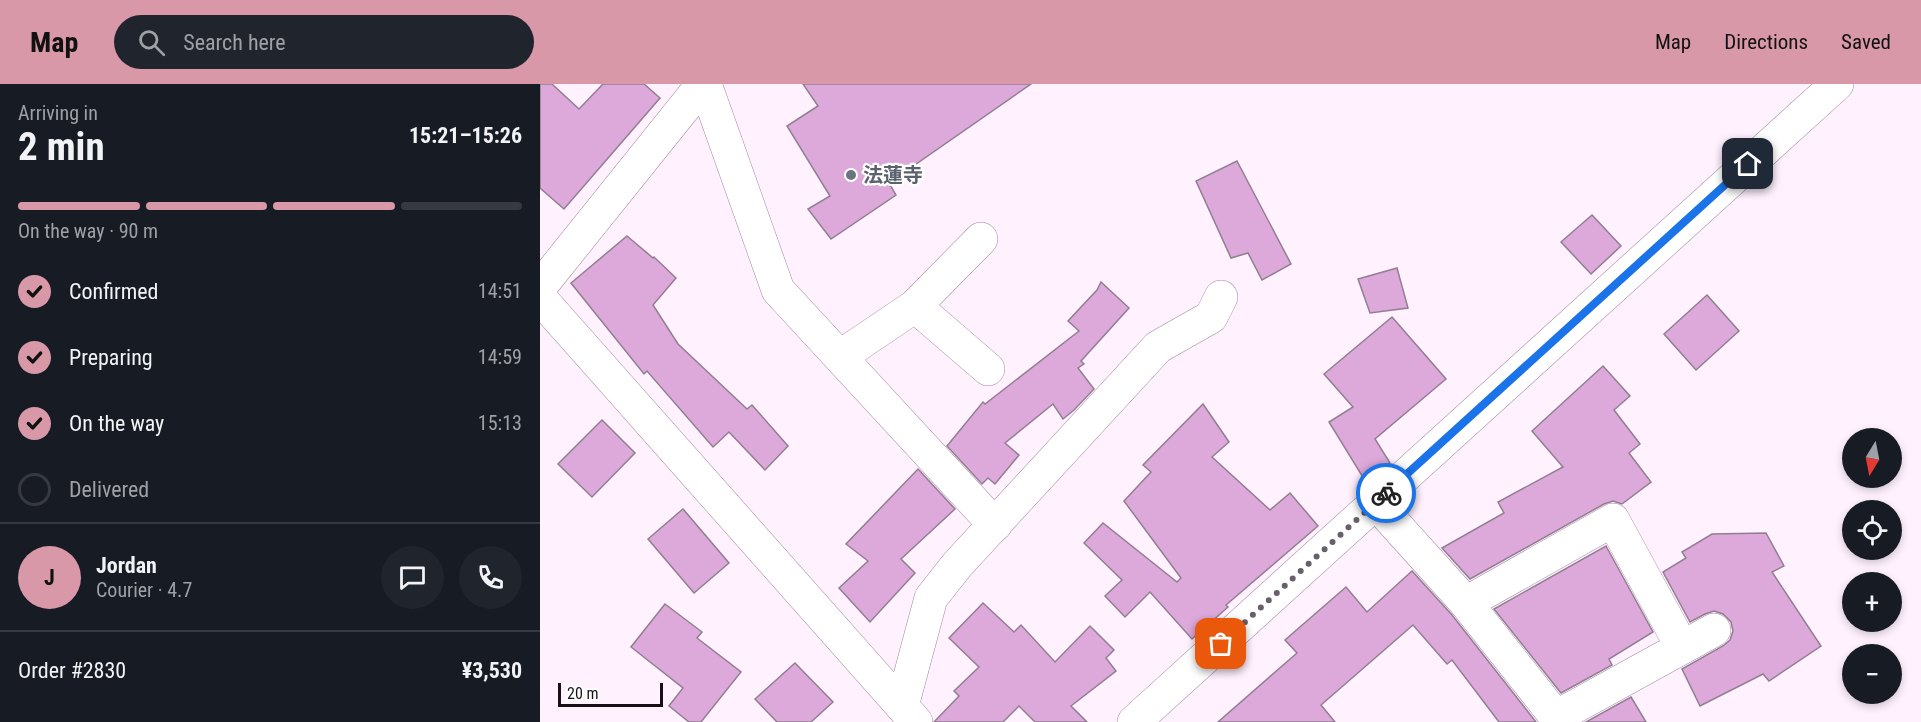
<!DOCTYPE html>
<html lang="en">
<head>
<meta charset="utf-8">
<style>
	:root { --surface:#171b24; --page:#20242c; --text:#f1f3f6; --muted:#9ea1a6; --line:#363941; --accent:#d898a8 }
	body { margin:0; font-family:"Roboto Condensed","Noto Sans JP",sans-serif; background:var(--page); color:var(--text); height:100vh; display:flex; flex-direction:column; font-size:22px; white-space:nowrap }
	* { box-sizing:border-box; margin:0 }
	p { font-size:20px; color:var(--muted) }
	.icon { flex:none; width:33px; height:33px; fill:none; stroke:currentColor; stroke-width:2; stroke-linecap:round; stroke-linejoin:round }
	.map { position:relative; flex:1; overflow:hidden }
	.drawer { display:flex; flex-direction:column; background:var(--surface); width:540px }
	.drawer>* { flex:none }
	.needle { width:39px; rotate:190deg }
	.fabs { position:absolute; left:1302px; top:344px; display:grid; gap:12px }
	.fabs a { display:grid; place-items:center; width:60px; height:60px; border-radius:50%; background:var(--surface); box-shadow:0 3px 9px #0003; font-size:30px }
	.scale { position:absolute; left:18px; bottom:15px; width:105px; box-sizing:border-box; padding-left:6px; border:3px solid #171017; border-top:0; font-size:16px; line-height:21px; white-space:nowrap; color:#171017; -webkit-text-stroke:4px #fff; paint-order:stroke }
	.pin { position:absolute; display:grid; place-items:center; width:51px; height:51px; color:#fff; margin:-26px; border-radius:12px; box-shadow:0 3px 9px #0006 }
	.courier { position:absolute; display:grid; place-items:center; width:60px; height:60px; margin:-30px; border:4px solid #1a73e8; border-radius:50%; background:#fff; color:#222; box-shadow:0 2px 8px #0007 }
	.headline em { font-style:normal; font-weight:700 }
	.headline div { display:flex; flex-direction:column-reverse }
	.headline { display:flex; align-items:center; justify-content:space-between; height:102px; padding:0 18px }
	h1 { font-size:39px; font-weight:700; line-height:45px }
	.bar { display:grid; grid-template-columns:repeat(4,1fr); gap:9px 6px; align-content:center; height:72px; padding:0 18px }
	.bar i { height:8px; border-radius:4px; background:var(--line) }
	.bar .active { background:var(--accent) }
	.bar p { grid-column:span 4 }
	.line { display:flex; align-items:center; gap:15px; padding:0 18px; border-top:2px solid var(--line) }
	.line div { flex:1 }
	.round { display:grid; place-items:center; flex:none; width:63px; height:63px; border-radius:32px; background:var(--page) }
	ol { padding:0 18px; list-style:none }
	li { display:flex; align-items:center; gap:18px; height:66px }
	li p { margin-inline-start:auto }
	li .icon { padding:6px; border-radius:50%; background:var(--accent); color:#111; stroke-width:4 }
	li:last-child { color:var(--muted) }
	li i { width:33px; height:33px; border:3px solid var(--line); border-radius:50% }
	header { display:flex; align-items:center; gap:36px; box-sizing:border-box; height:84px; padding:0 30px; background:var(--accent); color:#111 }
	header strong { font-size:28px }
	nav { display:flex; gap:33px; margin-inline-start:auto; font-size:21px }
	.search { width:420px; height:54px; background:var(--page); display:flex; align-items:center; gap:15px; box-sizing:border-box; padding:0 21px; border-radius:33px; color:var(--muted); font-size:22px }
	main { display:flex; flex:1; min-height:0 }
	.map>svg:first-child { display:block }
	.building { fill:#dda9db; stroke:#927e91; stroke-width:1.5 }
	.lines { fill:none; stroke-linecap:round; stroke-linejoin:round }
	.street-casing { stroke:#a08b9f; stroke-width:34 }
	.secondary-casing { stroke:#a08b9f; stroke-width:34 }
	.street { stroke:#fff; stroke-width:33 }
	.secondary { stroke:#fff; stroke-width:33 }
	.done { stroke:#685f68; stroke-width:6; stroke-dasharray:0 10.8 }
	.route { stroke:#1a73e8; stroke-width:8 }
	.worship-dot { fill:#6b7280; stroke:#fff; stroke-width:2 }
	.labels { text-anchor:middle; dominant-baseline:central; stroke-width:4.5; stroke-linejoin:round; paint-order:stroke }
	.worship-label { font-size:20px; font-weight:bold; fill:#5b616d; stroke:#fff; text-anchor:start }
</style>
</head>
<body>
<header>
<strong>Map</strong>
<div class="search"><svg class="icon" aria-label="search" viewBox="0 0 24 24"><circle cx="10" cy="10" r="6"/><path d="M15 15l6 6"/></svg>Search here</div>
<nav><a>Map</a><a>Directions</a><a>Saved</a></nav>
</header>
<main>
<section class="drawer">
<div class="headline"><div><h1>2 min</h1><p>Arriving in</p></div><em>15:21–15:26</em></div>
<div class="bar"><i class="active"></i><i class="active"></i><i class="active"></i><i></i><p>On the way · 90 m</p></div>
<ol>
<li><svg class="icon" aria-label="check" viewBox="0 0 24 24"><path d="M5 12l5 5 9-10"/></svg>Confirmed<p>14:51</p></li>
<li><svg class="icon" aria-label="check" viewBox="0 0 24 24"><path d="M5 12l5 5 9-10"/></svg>Preparing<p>14:59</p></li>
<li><svg class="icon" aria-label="check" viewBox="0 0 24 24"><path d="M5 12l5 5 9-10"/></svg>On the way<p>15:13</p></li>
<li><i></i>Delivered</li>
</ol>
<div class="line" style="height:108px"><b class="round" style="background:var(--accent);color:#111">J</b><div><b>Jordan</b><p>Courier · 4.7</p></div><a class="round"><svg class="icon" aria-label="chat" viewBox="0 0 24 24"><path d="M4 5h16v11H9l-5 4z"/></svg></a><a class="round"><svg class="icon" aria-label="phone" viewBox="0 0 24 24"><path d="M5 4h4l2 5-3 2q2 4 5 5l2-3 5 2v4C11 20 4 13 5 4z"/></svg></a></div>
<div class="line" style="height:78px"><div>Order #2830</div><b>¥3,530</b></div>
</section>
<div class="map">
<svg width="1381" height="638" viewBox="0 0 1381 638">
	<rect width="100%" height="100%" fill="#fff1fe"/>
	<g class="building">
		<polygon points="0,0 12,0 39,25 63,0 104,0 120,14 24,125 0,104"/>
		<polygon points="263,0 491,0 349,99 356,111 291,155 268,125 290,112 247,42 278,22"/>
		<polygon points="697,77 751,180 722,196 708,169 691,174 656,97"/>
		<polygon points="1052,131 1081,162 1051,190 1021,158"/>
		<polygon points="87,152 113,174 114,173 136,194 113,221 138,260 207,325 212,321 248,362 225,386 189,348 173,363 107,287 104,290 31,199"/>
		<polygon points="857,184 868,224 830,229 818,195"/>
		<polygon points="561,198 589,224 541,277 544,280 538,284 554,305 534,326 523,335 513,320 465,359 479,371 455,400 448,394 442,400 407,362 443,318 445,320 539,247 528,237 557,206"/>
		<polygon points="1167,211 1199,247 1156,286 1124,250"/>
		<polygon points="852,233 906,295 835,355 850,379 824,395 789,338 813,323 784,290"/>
		<polygon points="1063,282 1090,312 1074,326 1100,360 1089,369 1111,398 1082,420 1073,417 1064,420 930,495 902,464 964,429 958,418 1023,383 992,347"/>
		<polygon points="663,320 689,358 672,373 730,426 750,409 778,442 686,521 688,523 652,555 610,508 585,533 565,512 582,496 544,459 563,439 637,498 641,494 584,417 611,388 603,381"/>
		<polygon points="62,336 95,369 52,413 18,380"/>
		<polygon points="378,385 415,425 361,475 375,489 330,538 299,504 328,477 306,460"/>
		<polygon points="143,425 189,479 154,509 108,455"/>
		<polygon points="1226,449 1244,482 1232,488 1281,562 1229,597 1223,590 1160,622 1142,585 1183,562 1190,556 1193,547 1191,538 1183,530 1174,527 1165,530 1150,538 1123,488 1146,474 1142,468 1172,450"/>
		<polygon points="1066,462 1113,548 1069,575 1072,581 1021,609 954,525"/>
		<polygon points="872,487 912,531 996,638 959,638 912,576 907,580 873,541 781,621 795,638 678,638 757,569 745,556 806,503 827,528"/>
		<polygon points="443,519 474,548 481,541 515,578 550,542 574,566 566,574 576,587 531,622 547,638 495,638 479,622 463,638 394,638 419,612 414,607 439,583 409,554"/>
		<polygon points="125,520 162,548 157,554 201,588 161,638 149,638 129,622 143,604 91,563"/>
		<polygon points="255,579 293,618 271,638 237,638 215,615"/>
		<polygon points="1091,613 1106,638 1046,638"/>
	</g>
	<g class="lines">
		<g class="street-casing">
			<g id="street">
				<polyline points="165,0 238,206 455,441"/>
				<polyline points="375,222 448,285"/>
				<polyline points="301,272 375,222 441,155"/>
				<polyline points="835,418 926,519 1020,638"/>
				<polyline points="926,519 1073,436 1142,563"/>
				<polyline points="362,622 391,514 417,481 618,263 671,233 681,213"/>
				<polyline points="1016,633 1174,546"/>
				<polyline points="594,638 1297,0"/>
			</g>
		</g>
		<g class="secondary-casing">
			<g id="secondary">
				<polyline points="0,203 163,0"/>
				<polyline points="0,214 376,638"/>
			</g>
		</g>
		<use href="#street" class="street"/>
		<use href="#secondary" class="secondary"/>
	</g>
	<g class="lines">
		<polyline class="done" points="681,560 846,409"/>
		<polyline class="route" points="846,409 1208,80"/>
	</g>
	<circle class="worship-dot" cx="311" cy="91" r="6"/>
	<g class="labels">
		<g class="worship-label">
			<text x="323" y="91">法蓮寺</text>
		</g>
	</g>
</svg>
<div class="fabs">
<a><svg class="needle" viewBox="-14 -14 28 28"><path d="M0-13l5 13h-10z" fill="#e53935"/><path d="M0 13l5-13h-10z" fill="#9ea1a6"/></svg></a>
<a><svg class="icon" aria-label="locate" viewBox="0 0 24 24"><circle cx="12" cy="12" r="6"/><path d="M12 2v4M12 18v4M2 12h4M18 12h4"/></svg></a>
<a>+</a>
<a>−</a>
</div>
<div class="scale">20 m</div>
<div class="pin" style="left:681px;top:560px;background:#ea580c"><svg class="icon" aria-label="bag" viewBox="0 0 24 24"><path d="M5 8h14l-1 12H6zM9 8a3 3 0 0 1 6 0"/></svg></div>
<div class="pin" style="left:1208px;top:80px;background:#1f2937"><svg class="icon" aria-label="home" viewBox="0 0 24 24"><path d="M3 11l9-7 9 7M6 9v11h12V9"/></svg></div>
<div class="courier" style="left:846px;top:409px"><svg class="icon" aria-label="bike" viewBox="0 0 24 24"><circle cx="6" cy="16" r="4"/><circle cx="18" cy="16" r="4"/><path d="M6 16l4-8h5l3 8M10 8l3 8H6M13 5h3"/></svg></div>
</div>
</main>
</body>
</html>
